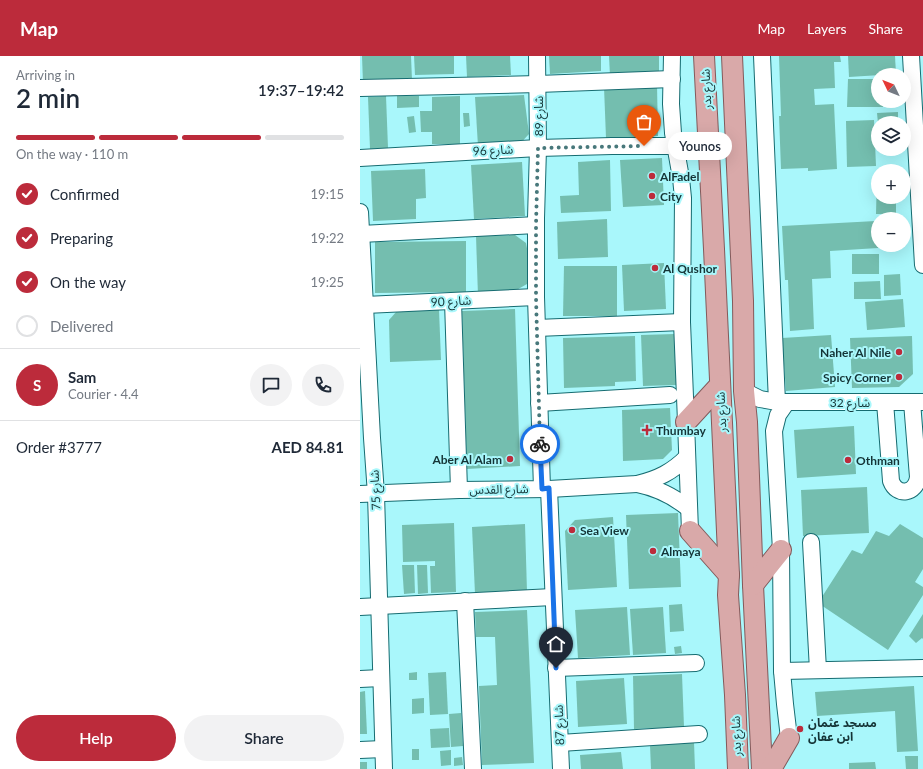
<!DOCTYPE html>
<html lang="en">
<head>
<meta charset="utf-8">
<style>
	:root { --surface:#fff; --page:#f2f2f3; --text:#1f2937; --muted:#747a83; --line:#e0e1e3; --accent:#bc2b3b }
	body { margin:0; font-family:Lato,"Noto Sans Arabic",sans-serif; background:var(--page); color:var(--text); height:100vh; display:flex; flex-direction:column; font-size:15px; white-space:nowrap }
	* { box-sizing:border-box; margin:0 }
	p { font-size:13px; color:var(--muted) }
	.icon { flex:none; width:22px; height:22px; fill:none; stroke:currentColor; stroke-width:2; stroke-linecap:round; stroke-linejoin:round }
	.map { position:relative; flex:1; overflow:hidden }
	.sheet { display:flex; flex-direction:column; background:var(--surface); width:360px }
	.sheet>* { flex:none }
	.needle { width:26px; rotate:313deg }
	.buttons { position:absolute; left:511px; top:12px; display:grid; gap:8px }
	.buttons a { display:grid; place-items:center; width:40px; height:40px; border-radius:50%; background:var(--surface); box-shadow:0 4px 16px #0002; font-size:20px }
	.pin { position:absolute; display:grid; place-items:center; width:34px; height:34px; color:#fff; margin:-41px -17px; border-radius:50% 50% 50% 0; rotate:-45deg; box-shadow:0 0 4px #0007 }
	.pin .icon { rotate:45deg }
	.courier { position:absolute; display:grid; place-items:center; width:40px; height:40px; margin:-20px; border:3px solid #1a73e8; border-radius:50%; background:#fff; color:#222; box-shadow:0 1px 5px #0007 }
	.bubble { position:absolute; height:28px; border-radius:14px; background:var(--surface); box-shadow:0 4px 16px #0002; font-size:13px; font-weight:600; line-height:28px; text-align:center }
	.headline em { font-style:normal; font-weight:600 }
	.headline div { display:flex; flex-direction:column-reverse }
	.headline { display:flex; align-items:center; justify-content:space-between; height:68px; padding:0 16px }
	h1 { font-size:26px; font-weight:600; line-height:30px }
	.bar { display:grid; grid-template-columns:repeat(4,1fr); gap:6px 4px; align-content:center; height:48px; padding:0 16px }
	.bar i { height:5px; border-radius:3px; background:var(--line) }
	.bar .active { background:var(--accent) }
	.bar p { grid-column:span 4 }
	.line { display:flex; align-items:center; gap:10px; padding:0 16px; border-top:1px solid var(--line) }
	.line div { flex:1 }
	.round { display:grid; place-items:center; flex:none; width:42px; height:42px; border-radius:21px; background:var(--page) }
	ol { padding:0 16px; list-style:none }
	li { display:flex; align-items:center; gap:12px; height:44px }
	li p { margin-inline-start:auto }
	li .icon { padding:4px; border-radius:50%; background:var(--accent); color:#fff; stroke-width:4 }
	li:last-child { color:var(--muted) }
	li i { width:22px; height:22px; border:2px solid var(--line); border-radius:50% }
	.action { display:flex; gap:8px; margin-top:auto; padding:8px 16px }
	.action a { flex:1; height:46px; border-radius:24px; background:var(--accent); color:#fff; font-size:16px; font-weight:600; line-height:46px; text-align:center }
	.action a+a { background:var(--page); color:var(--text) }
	header { display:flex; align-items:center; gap:24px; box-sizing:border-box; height:56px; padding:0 20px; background:var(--accent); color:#fff }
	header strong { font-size:19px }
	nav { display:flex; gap:22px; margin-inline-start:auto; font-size:14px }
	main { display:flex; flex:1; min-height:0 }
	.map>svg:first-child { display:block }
	.building { fill:#74beaf }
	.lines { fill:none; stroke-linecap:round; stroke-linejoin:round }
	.minor-casing { stroke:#166c71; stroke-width:18 }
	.major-casing { stroke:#835a5b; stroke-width:22 }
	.minor { stroke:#fff; stroke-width:16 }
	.major { stroke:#d9a9a9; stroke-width:20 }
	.done { stroke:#48787b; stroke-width:4; stroke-dasharray:0 7.2 }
	.route { stroke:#1a73e8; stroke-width:5 }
	.poi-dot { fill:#bc2b3b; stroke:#a9f7fb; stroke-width:1.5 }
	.labels { text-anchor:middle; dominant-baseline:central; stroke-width:4; stroke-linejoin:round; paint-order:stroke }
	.street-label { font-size:12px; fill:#143436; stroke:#a9f7fb }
	.poi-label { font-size:12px; font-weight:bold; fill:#143436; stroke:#a9f7fb; text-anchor:start }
</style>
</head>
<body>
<header>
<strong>Map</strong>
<nav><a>Map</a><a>Layers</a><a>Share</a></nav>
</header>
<main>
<section class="sheet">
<div class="headline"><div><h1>2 min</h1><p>Arriving in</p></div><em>19:37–19:42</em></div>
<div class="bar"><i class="active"></i><i class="active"></i><i class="active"></i><i></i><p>On the way · 110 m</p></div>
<ol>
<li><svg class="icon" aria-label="check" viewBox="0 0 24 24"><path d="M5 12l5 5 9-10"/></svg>Confirmed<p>19:15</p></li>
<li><svg class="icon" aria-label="check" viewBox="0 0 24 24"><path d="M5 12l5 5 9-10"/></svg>Preparing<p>19:22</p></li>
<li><svg class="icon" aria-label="check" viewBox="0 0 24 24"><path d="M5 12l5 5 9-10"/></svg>On the way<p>19:25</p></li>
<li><i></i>Delivered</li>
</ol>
<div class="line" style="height:72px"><b class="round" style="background:var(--accent);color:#fff">S</b><div><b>Sam</b><p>Courier · 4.4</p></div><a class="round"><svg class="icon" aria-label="chat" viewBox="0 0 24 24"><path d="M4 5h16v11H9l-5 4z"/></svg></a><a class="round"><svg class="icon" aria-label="phone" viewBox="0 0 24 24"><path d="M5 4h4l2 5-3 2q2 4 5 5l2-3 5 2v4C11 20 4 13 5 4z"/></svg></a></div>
<div class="line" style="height:52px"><div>Order #3777</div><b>AED 84.81</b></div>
<div class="action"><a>Help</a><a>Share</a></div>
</section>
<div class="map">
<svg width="563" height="713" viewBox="0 0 563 713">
	<rect width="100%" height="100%" fill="#a9f7fb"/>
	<g class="building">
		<polygon points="2,0 51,0 52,24 3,27"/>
		<polygon points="54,0 94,0 94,18 55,19"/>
		<polygon points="106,0 150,0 151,19 107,21"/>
		<polygon points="189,0 241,0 241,15 190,18"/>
		<polygon points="249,0 299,0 299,19 250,20"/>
		<polygon points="419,0 480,0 481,6 474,6 475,32 454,33 455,49 474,48 477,113 448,115 448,112 421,113 419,60 421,60"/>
		<polygon points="488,0 535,0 536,18 489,21"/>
		<polygon points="488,23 518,23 518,45 523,45 523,51 487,51"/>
		<polygon points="297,29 298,80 246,82 244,31"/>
		<polygon points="164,39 169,78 156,92 118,90 115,41"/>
		<polygon points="26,40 28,92 10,93 8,41"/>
		<polygon points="37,40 59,40 59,51 37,52"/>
		<polygon points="100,40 100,88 72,88 72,76 61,76 60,55 72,55 72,41"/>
		<polygon points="538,56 538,67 518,67 517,57"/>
		<polygon points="103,57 109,57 110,70 104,71"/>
		<polygon points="54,60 56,76 49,77 47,61"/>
		<polygon points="514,64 516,110 487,111 486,65"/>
		<polygon points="302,102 304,149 263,151 260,104"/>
		<polygon points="250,104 251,155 201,157 200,140 219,139 218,106"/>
		<polygon points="162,106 165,160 114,163 111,109"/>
		<polygon points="65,113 66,142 56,143 56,163 13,165 11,115"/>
		<polygon points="517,118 518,118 518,141 536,141 536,158 516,158"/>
		<polygon points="247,163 248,201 198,203 197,166"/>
		<polygon points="516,165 518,192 470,195 471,222 452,223 454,273 430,275 428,224 425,224 422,170"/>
		<polygon points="155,179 166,187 170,208 167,228 153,236 118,240 116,180"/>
		<polygon points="106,185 106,236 15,237 15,186"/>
		<rect x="492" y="198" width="27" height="20"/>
		<polygon points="304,207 306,253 264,255 262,209"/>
		<polygon points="204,210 257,210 257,260 203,260"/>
		<polygon points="540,218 541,239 524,240 524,219"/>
		<polygon points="520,225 521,243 494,243 494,226"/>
		<polygon points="543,243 545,271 507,274 505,246"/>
		<polygon points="155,253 160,410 107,413 102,255"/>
		<polygon points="79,254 81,304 30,306 29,264 37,255"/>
		<polygon points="315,278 317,329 283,330 281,279"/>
		<polygon points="471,279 475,331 426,335 422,282"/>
		<polygon points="275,280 276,325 255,326 255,330 204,332 203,282"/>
		<polygon points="552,280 553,318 539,331 492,332 490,282"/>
		<polygon points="310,352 312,394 303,403 263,405 262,354"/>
		<polygon points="494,370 496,418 437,422 434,374"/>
		<polygon points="507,431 509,477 443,480 441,434"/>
		<polygon points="318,457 321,531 269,533 266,459"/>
		<polygon points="253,461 257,531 208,534 205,475 215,464"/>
		<polygon points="94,467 96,536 71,537 70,510 75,510 75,505 43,506 42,469"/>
		<polygon points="165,468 167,536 115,538 112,471"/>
		<polygon points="540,468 563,482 563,513 555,526 563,531 563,539 528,594 458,547 492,494 502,498 516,475 529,480"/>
		<polygon points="42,509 54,509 55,537 44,538"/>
		<polygon points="57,509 67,509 68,537 58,538"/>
		<polygon points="322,548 324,575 310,576 309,549"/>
		<polygon points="267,551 270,599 218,602 215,554"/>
		<polygon points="303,551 306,597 273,599 270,553"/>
		<polygon points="167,554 174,707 122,709 119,630 137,629 135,581 116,581 115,556"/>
		<polygon points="563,558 563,583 562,582 556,587 549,580"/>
		<polygon points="321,590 322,597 315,598 314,591"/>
		<polygon points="57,616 57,624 49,624 49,617"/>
		<polygon points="86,616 88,658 70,659 68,617"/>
		<polygon points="322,618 324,671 274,673 273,620"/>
		<polygon points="264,622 267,668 218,671 216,625"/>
		<polygon points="554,630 558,695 537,696 535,655 457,660 455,636"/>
		<polygon points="5,635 7,678 0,678 0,636"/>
		<polygon points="64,642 64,657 52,658 52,643"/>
		<polygon points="101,657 103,690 91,691 89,658"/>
		<polygon points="89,672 90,691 71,692 70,673"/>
		<polygon points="334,686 335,713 291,713 290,689"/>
		<rect x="52" y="693" width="7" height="11"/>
		<polygon points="91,694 91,709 81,710 80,695"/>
		<polygon points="261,696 263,713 221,713 220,699"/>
		<polygon points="545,700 558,700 558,713 546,713"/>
		<polygon points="102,701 103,709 94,710 94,702"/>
		<rect x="0" y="706" width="7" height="7"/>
		<polygon points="515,706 516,713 489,713 489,707"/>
	</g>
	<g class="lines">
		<g class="minor-casing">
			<g id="minor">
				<polyline points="177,0 178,92 176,162 176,241 182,433"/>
				<polyline points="312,0 311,48 313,77 321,122 323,142 322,266 326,366 330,475"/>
				<polyline points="402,0 417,346"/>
				<polyline points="551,0 563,209"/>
				<polyline points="0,32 178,28 312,23"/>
				<polyline points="0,102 178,92 252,90 315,90"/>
				<polyline points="0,156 12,382 16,438 24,713"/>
				<polyline points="1,178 176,169"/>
				<polyline points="93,245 99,434"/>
				<polyline points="5,249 176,241"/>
				<polyline points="177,272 322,266"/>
				<polyline points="384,335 400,343 417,346 563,346"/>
				<polyline points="427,346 418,359 414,375 421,494 422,615 425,648 429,682"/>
				<path d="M525,346L531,425C537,441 556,438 558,421L552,346"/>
				<polyline points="179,347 310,339"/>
				<path d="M277,428C297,432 313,440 328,452"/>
				<polyline points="189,433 201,713"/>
				<path d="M0,438L99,434L189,433L277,428C298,423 312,416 327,401"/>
				<polyline points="451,486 458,614"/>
				<polyline points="105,545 113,713"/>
				<polyline points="0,551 193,541"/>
				<polyline points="196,612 336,607"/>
				<polyline points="422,615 563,612"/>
				<polyline points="0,623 21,622"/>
				<polyline points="200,687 339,678"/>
				<polyline points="0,694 23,693"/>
			</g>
		</g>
		<g class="major-casing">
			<g id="major">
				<polyline points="344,0 354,193 369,519 368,539 375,639 378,713"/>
				<polyline points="372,0 383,245 384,335 387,366 393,529 402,713"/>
				<polyline points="326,366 360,329"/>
				<polyline points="330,475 369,519"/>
				<polyline points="393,529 421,494"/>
				<polyline points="411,713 429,682"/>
			</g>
		</g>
		<use href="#minor" class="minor"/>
		<use href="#major" class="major"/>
	</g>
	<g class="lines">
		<polyline class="done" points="180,388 176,241 176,169 178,92 284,90"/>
		<polyline class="route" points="180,388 182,433 189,432 196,612"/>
	</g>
	<g class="poi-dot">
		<circle cx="292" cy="120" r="4"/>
		<circle cx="292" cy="140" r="4"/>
		<circle cx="295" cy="212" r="4"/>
		<circle cx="539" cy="296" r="4"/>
		<circle cx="539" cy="321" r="4"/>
		<path d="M285 368h4v4h4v4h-4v4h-4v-4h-4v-4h4z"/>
		<circle cx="150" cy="403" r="4"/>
		<circle cx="488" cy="404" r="4"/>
		<circle cx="212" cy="474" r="4"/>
		<circle cx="293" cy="495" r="4"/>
		<circle cx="440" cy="673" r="4"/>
	</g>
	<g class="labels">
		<g class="street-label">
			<text transform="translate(346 33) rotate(-93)">شارع بدر</text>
			<text transform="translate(178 60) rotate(-90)">شارع 89</text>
			<text transform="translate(133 94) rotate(-3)">شارع 96</text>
			<text transform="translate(91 245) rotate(-3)">شارع 90</text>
			<text x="490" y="346">شارع 32</text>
			<text transform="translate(361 356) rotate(-93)">شارع بدر</text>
			<text transform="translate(139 433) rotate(-1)">شارع القدس</text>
			<text transform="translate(15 434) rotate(-93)">شارع 75</text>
			<text transform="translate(199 669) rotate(-92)">شارع 87</text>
			<text transform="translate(376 680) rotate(-92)">شارع بدر</text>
		</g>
		<g class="poi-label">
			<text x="300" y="120">AlFadel</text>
			<text x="300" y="140">City</text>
			<text x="303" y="212">Al Qushor</text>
			<text x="531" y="296" text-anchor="end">Naher Al Nile</text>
			<text x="531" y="321" text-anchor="end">Spicy Corner</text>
			<text x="296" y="374">Thumbay</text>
			<text x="142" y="403" text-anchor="end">Aber Al Alam</text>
			<text x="496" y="404">Othman</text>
			<text x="220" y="474">Sea View</text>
			<text x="301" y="495">Almaya</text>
			<text x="448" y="666">مسجد عثمان<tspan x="448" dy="14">ابن عفان</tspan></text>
		</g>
	</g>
</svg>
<div class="buttons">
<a><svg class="needle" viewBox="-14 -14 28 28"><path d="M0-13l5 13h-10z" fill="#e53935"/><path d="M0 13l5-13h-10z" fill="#747a83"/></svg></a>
<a><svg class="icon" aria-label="layers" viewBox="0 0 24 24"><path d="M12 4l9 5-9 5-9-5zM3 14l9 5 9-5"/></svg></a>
<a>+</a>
<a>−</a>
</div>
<div class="pin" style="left:284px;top:90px;background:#ea580c"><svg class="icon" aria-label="bag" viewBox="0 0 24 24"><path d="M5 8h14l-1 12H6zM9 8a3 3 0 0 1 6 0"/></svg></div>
<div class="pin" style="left:196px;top:612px;background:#1f2937"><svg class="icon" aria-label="home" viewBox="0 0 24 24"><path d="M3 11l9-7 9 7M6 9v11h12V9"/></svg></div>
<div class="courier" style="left:180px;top:388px"><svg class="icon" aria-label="bike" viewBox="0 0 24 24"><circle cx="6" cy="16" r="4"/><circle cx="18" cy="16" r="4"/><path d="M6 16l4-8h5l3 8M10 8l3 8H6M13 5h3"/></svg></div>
<div class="bubble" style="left:308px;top:76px;width:64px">Younos</div>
</div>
</main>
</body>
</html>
